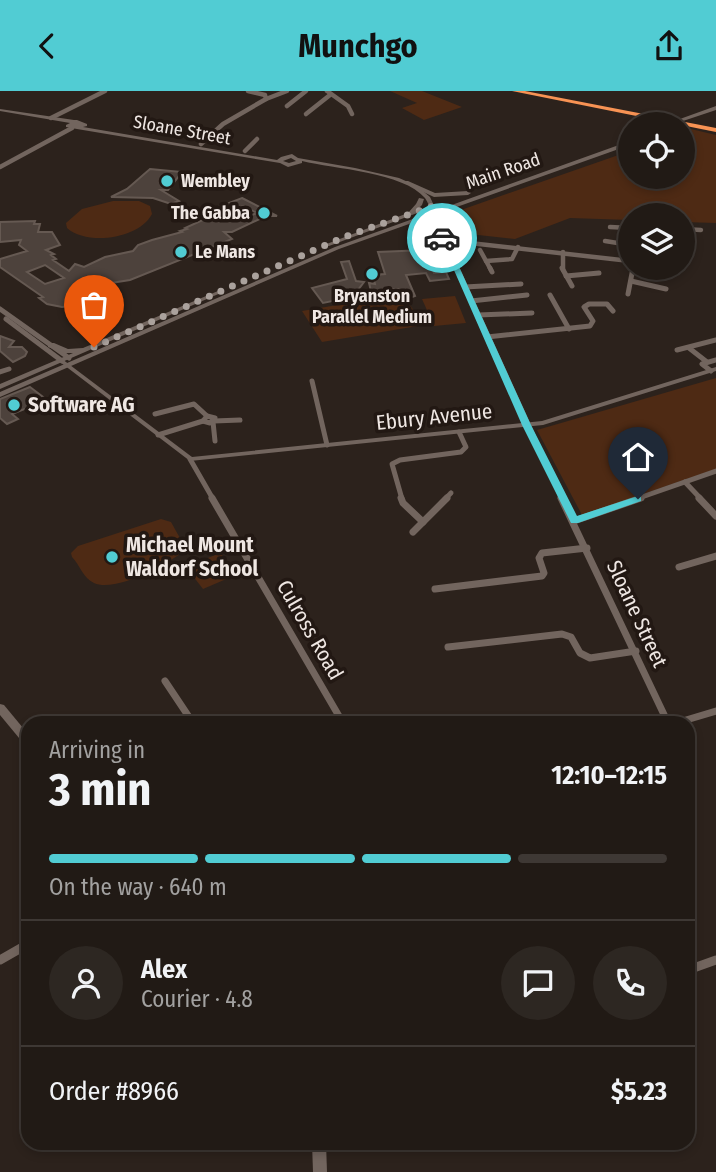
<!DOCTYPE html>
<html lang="en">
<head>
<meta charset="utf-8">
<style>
	:root { --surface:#211a15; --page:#2d2722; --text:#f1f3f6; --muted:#a2a1a0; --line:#3e3834; --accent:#51ccd3 }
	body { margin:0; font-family:"Fira Sans Condensed",sans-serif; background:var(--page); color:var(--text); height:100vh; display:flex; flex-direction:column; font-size:26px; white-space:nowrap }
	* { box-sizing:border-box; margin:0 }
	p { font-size:23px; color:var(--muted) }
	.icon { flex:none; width:38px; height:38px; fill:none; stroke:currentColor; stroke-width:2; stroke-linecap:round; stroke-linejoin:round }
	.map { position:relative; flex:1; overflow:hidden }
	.details { position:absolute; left:21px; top:625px; width:674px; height:434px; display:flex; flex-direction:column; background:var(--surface); border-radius:21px; box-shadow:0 4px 10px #0003,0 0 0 2px var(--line) }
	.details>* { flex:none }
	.buttons { position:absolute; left:618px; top:21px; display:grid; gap:14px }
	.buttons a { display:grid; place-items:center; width:77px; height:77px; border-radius:50%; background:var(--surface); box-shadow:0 4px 10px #0003,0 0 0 2px var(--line); font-size:35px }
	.pin { position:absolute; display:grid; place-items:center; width:60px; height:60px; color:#fff; margin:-72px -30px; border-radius:50% 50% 50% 0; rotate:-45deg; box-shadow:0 0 7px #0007 }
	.pin .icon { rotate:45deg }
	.courier { position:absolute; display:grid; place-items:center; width:70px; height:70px; margin:-35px; border:5px solid #51ccd3; border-radius:50%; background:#fff; color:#222; box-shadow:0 2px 9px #0007 }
	.head em { font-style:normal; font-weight:700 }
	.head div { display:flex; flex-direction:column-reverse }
	.head { display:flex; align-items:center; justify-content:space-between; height:119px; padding:0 28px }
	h1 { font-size:46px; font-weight:700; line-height:52px }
	.bar { display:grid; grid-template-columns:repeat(4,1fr); gap:10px 7px; align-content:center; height:84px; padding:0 28px }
	.bar i { height:9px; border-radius:5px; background:var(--line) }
	.bar .active { background:var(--accent) }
	.bar p { grid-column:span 4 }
	.line { display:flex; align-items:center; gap:18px; padding:0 28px; border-top:2px solid var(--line) }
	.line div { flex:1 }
	.round { display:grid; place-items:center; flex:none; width:74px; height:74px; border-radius:37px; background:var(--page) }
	header { display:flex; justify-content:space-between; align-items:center; height:91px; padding:0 28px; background:var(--accent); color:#111; font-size:32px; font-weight:700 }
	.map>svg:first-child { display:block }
	.green { fill:#4e2a14 }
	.building { fill:#4d423c; stroke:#655952; stroke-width:2; fill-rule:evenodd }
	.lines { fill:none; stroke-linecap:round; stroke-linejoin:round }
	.minor-far3 { stroke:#72655e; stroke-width:4.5 }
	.minor-far2 { stroke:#72655e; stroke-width:5 }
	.minor-far1 { stroke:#72655e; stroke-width:7 }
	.minor { stroke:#72655e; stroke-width:9 }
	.tertiary { fill:#72655e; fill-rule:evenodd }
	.secondary { fill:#72655e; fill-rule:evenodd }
	.motorway { fill:#f89354; fill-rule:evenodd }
	.route { fill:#51ccd3 }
	.done { stroke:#aba29d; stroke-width:7; stroke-dasharray:0 12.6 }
	.poi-dot { fill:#51ccd3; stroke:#221813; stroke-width:2.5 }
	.labels { text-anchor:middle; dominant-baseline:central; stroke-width:7; stroke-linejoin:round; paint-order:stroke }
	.far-street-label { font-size:18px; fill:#efe7e3; stroke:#221813 }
	.far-poi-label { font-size:18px; font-weight:bold; fill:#efe7e3; stroke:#221813; text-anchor:start }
	.poi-label { font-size:21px; font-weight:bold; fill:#efe7e3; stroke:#221813; text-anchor:start }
	.street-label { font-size:21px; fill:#efe7e3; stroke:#221813 }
</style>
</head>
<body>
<header><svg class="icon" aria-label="back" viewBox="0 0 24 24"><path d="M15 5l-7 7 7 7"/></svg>Munchgo<svg class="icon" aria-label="share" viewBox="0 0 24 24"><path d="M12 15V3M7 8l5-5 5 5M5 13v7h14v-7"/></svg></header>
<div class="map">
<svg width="716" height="1081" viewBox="0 0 716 1081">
	<rect width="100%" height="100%" fill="#2c221c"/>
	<g class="green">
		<polygon points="390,0 422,0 462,16 424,29 402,17 417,12"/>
		<polygon points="691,38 716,44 716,132 683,131 682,124 630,124 630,129 570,127 515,148 460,142 458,120 630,60 630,86 682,86 683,41"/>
		<path d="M113,110H139L150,115L152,123C139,148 87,155 67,137L66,132L82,118Z"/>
		<polygon points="402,203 424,234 322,251 302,220"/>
		<polygon points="455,205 466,232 434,235 422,208"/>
		<polygon points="716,287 716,378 582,424 537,339"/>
		<path d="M161,428L171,431L186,458C170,473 115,502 94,492C83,487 80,474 72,466L71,462L78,455Z"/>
		<polygon points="220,462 238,483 203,498 186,476"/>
	</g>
	<g class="building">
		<polygon points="150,78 182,81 168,99 161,99 179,110 171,113 153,107 111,106 127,98"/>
		<path d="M242,107L277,125H266L232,141H224L232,148L130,189L111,192L87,202L89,203L84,205L86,207L75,211L78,214L62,216L47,213L39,207L43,206L0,176V168L27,160L19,154L21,149L0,151V131L35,130L34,133H40L38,141H52L60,154L46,159L54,163L51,164L56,168L53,169L69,180L75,173L84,176L105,166L133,160L138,154L152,149L182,141L180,140L187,138L185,137L205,128L201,125L211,121L208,120ZM243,115L257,122L239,129L224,122ZM45,174L64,187L45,193L27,181Z"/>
		<polygon points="426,159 434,182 446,181 449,188 430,190 426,182 406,184 415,205 407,208 398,198 371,200 369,192 375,193 373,184 385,183 378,161"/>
		<polygon points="349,170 356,190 364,191 355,203 357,205 323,212 312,197 347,188 341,171"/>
		<polygon points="0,245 14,250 9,256 22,256 27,261 25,265 13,271 0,260"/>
		<polygon points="30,296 47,309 12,323 18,328 7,333 0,327 0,308"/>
	</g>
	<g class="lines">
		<g class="minor-far3">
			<polyline points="327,0 348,15 352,23"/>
			<polyline points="266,8 287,0"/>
			<polyline points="287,15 306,0"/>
			<polyline points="306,23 330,4"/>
			<polyline points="51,27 105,0"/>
			<polyline points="201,53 223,33 266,8 265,4 248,0"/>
			<polyline points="245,60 257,48"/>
			<polyline points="0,76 72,37"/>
			<polyline points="429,123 439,138 457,179"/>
			<polyline points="610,136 630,137"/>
			<polyline points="682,138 701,139"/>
			<polyline points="443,149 630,170"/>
			<polyline points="605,150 630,154"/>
			<polyline points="480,159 491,179"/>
			<polyline points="486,170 512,168 518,156"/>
			<polyline points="563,179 563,161"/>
		</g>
		<g class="minor-far2">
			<polyline points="457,177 562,408"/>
			<polyline points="490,177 492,181"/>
			<polyline points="562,177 572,195"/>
			<polyline points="566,185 599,182"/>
			<polyline points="631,190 666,198"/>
			<polyline points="465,196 521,193"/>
			<polyline points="628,203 633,177"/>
			<polyline points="550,204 569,238"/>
			<polyline points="471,210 527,204"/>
			<polyline points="0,218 69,267"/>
			<polyline points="478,224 532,222"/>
			<polyline points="6,228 62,270"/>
			<polyline points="487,246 590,235 593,230 584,216 589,213 607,213 613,220"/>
			<polyline points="689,257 707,271"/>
			<polyline points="677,259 716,249"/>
			<polyline points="711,280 702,273 716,269"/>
			<polyline points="0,281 9,278"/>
			<polyline points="312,290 327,354"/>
			<polyline points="155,323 194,313 207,325"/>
			<polygon points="207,325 215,327 210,332 203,330"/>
			<polyline points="214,330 240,329"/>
			<polyline points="213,331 215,350"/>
			<polyline points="158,344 203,330"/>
			<polyline points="190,368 213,408"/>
			<polyline points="685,391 701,408"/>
			<polyline points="402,408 392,373 400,369 461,361 466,356 459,341"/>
			<polyline points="445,408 451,402"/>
			<polyline points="636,408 716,380"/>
		</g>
		<g class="minor-far1">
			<polyline points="212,407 343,632"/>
			<polyline points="401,407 403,412 423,431"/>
			<polyline points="561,407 668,632"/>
			<polyline points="699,407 716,425"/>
			<polyline points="574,430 641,407"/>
			<polyline points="413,441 447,407"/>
			<polyline points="679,476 716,465"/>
			<polyline points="435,498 542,485 544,482 539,467 542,462 587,457"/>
			<polyline points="448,556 562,543 571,546 580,562 590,567 636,560"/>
			<polyline points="165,590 193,632"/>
			<polyline points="676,632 716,620"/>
		</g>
		<g class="minor">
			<polyline points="0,869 28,853"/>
			<polyline points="688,879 716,869"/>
		</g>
		<g class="tertiary">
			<path d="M0,18L74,29H77L87,33V35L83,36L277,69L281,66L292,63L298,67L355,77L399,87L417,95L430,106L437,121L432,122C430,118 428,111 425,107C403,81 334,78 302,70V72L288,76L280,72L77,38L66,36V34L70,32L0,20ZM291,67L296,70L289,72L283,70Z"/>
			<polygon points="62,268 192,366 542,330 716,276 716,280 543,334 190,370 60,271 59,270"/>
		</g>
		<g class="secondary">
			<polygon points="716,15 716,19 674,33 666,33"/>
			<polygon points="630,50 630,54 339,158 0,306 0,301 335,156"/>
			<polygon points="404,90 408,90 435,102 468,100 471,102 468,104 434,106 404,92"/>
			<polygon points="419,107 424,108 422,114 418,118 420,119 420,121 329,155 324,154 408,122 416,113"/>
			<polygon points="218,200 223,201 0,298 0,293 73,262 64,262 48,256 48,252 54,252 68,258 83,257"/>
			<polygon points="0,613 4,614 28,643 28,654 24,653 0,624"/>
			<polygon points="312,1052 326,1052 327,1081 313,1081"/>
		</g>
		<polygon class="motorway" points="512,0 525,0 716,37 716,41"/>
	</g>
	<polygon class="route" points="439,145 446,147 531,334 577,425 638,405 641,406 641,410 578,432 571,432 522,334"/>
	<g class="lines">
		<polyline class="done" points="94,256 344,146 433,115 431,125 442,147"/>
	</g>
	<g class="poi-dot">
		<circle cx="167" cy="90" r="7"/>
		<circle cx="264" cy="122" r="7"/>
		<circle cx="181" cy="161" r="7"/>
		<circle cx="372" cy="183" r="7"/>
		<circle cx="14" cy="314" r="7"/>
		<circle cx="112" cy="466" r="7"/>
	</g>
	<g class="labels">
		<g class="far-street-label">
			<text transform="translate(182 39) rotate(10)">Sloane Street</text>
			<text transform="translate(503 80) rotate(-19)">Main Road</text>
		</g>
		<g class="far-poi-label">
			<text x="181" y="90">Wembley</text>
			<text x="250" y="122" text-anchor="end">The Gabba</text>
			<text x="195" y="161">Le Mans</text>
			<text x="372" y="205" text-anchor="middle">Bryanston<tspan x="372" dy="21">Parallel Medium</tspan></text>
		</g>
		<g class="poi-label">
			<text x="28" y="314">Software AG</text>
			<text x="126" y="454">Michael Mount<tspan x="126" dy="24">Waldorf School</tspan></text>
		</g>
		<g class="street-label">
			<text transform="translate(434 326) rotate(-6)">Ebury Avenue</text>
			<text transform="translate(637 523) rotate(65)">Sloane Street</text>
			<text transform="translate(310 539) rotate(60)">Culross Road</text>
		</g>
	</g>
</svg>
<div class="buttons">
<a><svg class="icon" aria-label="locate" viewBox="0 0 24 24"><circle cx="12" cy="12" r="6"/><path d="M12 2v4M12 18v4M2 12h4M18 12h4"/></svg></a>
<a><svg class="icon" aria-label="layers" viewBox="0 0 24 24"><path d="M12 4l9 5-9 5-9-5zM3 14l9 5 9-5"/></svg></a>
</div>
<div class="pin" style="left:94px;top:256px;background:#ea580c"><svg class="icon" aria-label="bag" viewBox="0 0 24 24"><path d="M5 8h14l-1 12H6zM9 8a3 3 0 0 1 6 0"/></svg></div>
<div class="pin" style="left:638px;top:408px;background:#1f2937"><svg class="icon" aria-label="home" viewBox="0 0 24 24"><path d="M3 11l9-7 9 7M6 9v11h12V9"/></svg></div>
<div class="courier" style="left:442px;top:147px"><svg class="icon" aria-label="car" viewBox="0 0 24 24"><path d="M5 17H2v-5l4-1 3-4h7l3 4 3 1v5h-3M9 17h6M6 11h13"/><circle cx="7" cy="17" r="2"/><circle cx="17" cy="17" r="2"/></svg></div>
<section class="details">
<div class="head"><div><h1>3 min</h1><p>Arriving in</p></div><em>12:10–12:15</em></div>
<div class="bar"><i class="active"></i><i class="active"></i><i class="active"></i><i></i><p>On the way · 640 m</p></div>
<div class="line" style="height:126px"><a class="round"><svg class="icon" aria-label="person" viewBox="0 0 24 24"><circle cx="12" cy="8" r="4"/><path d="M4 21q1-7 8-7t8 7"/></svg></a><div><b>Alex</b><p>Courier · 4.8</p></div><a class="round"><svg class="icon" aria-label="chat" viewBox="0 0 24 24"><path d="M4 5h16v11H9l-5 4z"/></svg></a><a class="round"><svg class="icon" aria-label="phone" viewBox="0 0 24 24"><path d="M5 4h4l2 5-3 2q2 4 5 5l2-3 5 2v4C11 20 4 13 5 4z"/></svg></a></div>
<div class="line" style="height:91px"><div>Order #8966</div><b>$5.23</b></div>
</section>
</div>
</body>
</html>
